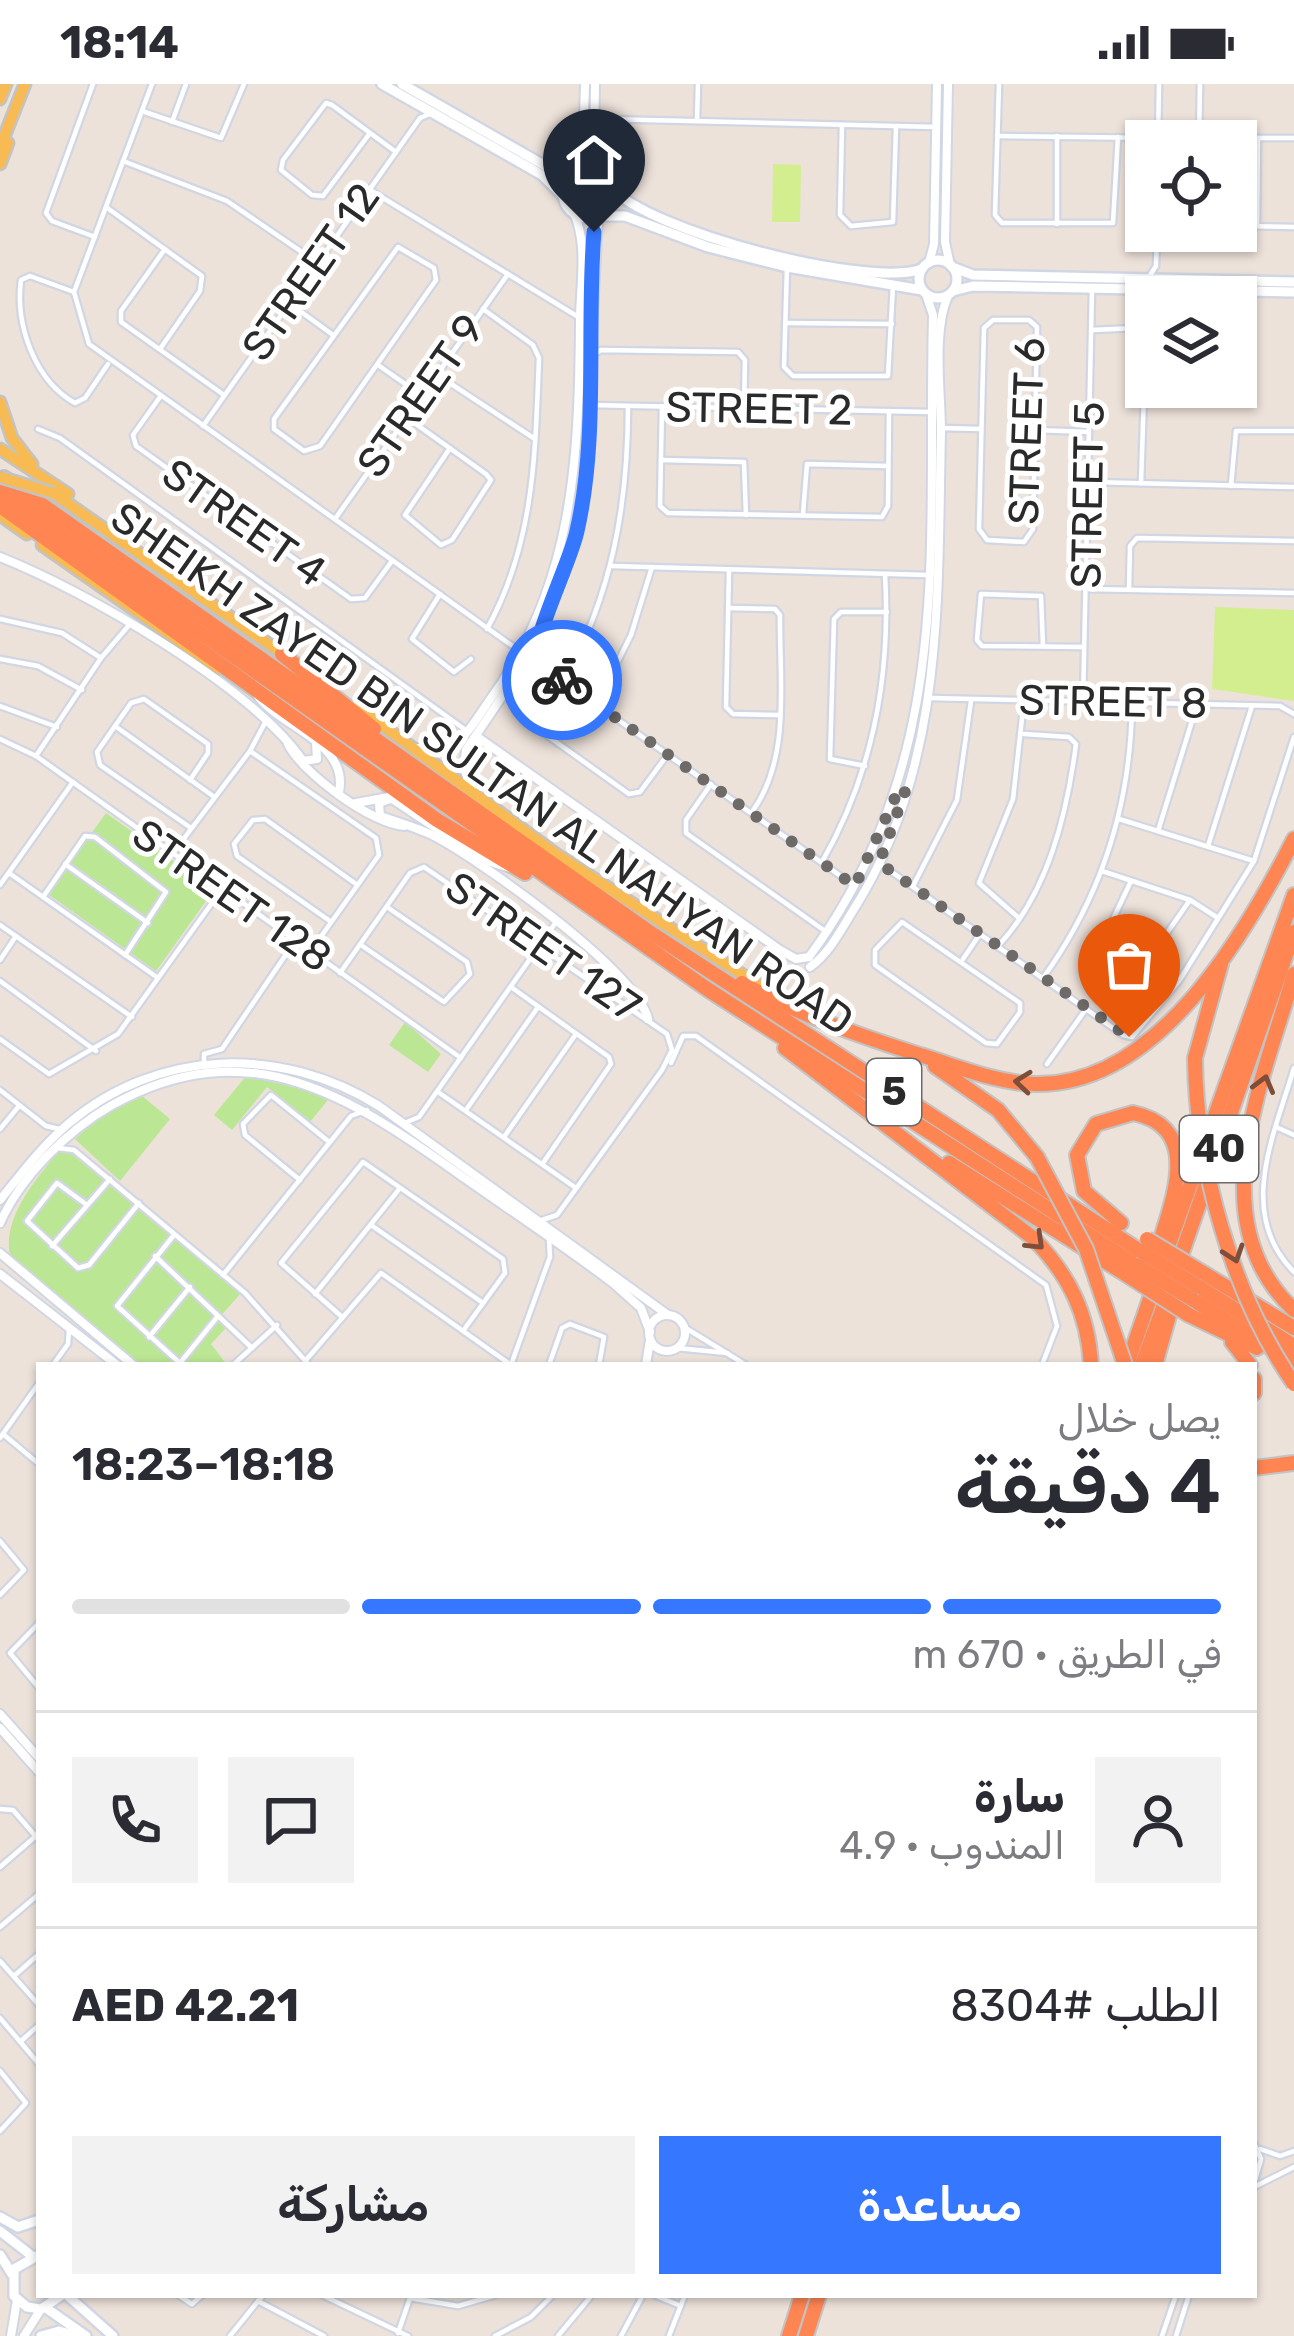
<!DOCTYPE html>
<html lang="ar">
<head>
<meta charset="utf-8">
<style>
	:root { --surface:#fff; --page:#f2f2f3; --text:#2b2b33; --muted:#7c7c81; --line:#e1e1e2; --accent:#3577ff }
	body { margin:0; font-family:Rubik,Vazirmatn,sans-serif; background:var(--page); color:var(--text); direction:rtl; height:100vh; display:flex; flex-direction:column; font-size:45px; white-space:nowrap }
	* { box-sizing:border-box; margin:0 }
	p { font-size:39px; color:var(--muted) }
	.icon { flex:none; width:66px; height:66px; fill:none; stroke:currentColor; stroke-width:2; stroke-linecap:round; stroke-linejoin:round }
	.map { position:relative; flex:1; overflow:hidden; direction:ltr }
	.panel { position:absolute; left:36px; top:1278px; width:1221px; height:936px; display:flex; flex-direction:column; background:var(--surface); border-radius:0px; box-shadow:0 3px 9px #0004; direction:rtl }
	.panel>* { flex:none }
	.buttons { position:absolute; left:1125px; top:36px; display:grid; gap:24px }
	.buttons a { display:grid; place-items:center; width:132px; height:132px; border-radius:0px; background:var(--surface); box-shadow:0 3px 9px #0004; font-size:60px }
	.pin { position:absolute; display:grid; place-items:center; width:102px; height:102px; color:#fff; margin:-123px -51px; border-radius:50% 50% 50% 0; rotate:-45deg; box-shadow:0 0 12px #0007 }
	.pin .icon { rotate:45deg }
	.courier { position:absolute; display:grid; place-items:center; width:120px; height:120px; margin:-60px; border:9px solid #3577ff; border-radius:50%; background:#fff; color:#222; box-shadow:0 3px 15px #0007 }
	.head em { font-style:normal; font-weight:600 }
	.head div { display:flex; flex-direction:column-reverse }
	.head { display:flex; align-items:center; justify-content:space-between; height:204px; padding:0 36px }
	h1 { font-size:78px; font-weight:600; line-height:90px }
	.bar { display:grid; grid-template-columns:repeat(4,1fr); gap:18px 12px; align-content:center; height:144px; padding:0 36px }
	.bar i { height:15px; border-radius:9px; background:var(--line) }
	.bar .selected { background:var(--accent) }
	.bar p { grid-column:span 4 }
	.line { display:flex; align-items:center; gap:30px; padding:0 36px; border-top:3px solid var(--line) }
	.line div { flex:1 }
	.round { display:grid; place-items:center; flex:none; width:126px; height:126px; border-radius:0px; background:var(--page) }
	.cta { display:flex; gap:24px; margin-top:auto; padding:24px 36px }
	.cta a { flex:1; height:138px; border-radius:0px; background:var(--accent); color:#fff; font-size:48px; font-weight:600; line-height:138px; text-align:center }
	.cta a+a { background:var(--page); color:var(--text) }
	.status { display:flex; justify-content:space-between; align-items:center; height:84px; padding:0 60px; background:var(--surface); direction:ltr }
	.status svg { height:33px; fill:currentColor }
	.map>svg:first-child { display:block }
	.green { fill:#bbe694 }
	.pitch { fill:#d3ee8f }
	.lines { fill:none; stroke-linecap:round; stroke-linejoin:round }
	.minor-casing { stroke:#d0d6e3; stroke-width:9 }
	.tertiary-casing { stroke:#d0d6e3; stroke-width:12 }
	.secondary-casing { stroke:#d0d6e3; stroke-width:14 }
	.primary-casing { stroke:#c3c3c3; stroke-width:15 }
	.motorway-casing { stroke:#c3c3c3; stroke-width:18 }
	.minor { stroke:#fff; stroke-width:4.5 }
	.tertiary { stroke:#fff; stroke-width:8 }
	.secondary { stroke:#fff; stroke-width:9 }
	.primary { stroke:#f8bb54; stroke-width:10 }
	.motorway { stroke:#ff8553; stroke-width:14 }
	.primary-bridge-casing { stroke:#c3c3c3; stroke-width:15; stroke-linecap:butt }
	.motorway-bridge-casing { stroke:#c3c3c3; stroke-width:18; stroke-linecap:butt }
	.primary-bridge { stroke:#f8bb54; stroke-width:10 }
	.motorway-bridge { stroke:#ff8553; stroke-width:14 }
	.oneway { stroke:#7f4e3a }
	.done { stroke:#6e6a68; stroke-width:12; stroke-dasharray:0 21.6 }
	.route { stroke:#3577ff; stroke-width:15 }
	.labels { text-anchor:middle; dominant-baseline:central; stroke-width:10; stroke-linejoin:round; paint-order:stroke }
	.shield { fill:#fff; stroke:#6a6a6a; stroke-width:3 }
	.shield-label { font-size:39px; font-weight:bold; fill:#2a2a2a }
	.street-label { font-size:42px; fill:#2a2a2a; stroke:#fff }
</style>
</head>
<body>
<div class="status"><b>18:14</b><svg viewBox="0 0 49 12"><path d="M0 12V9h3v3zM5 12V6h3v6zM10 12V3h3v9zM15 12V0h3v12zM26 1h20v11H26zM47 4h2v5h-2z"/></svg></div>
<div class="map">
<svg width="1294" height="2252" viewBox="0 0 1294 2252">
	<rect width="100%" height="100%" fill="#ede2da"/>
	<g class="green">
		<polygon points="106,729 210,803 211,810 156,887 48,810"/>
		<polygon points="405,938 441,970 428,988 389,961"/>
		<polygon points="247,991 332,1011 310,1038 267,1003 232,1046 214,1031"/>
		<polygon points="141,1011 170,1035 120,1097 75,1055 104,1030"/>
		<path d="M67,1066L240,1210L218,1235L226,1244L211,1260L227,1281H140L11,1176C0,1136 34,1098 58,1068Z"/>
	</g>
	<g class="pitch">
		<polygon points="773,80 801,81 800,138 772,138"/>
		<polygon points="1215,523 1294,526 1294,617 1212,605"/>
	</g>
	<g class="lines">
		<g class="minor-casing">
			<g id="minor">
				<polyline points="93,0 46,129 52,137 95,153"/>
				<polyline points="152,0 74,208 89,260 521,568"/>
				<polyline points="999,0 995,131 1002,139 1113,139 1118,53"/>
				<polyline points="142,27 221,54 244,0"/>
				<polyline points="596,30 604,35 936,43"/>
				<polyline points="697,37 698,0"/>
				<polyline points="172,38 186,0"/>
				<polyline points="842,41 840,131 851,142 893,138 896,43"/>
				<polyline points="370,49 323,112 312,111 281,86 283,76 326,19 332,21 396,68"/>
				<polyline points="998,52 1158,54"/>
				<polyline points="1199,54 1294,54"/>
				<polyline points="1158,57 1159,0"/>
				<polyline points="1199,57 1200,0"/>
				<polyline points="123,77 227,117 318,179"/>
				<polyline points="370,106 580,234"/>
				<polyline points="106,123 202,192 200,207 160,265"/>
				<polyline points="1057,140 1057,52"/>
				<polyline points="1236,142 1294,143"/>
				<polyline points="1257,142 1258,54"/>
				<polygon points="398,163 434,184 436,196 320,362 304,367 274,345 274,335"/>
				<polyline points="165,165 121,227 121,238 224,311"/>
				<polyline points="787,183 784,283 793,292 888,292 893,201"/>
				<polyline points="1149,193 1156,182 1157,147"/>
				<path d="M74,208L30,192L21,196C15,241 35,297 75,319L85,314L108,280"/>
				<polyline points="289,219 333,251"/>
				<path d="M483,225L533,261L539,274C535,370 535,458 487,545"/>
				<polygon points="993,236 1029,236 1037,243 1033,445 1024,458 987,456 979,445 984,244"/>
				<polyline points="785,239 892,240"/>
				<polyline points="1092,246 1136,244 1146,252 1141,399"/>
				<polyline points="591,272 601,266 738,268 745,276 744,324"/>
				<polyline points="378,281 421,311"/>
				<polyline points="436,290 535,355"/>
				<polyline points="160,313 133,351 136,362 351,515 365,514 392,477"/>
				<polyline points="588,321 930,328"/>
				<polyline points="662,322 660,422 668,429 882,433 888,422 889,327"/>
				<polyline points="406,333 486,390 491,396 452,456 441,461 405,431 450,364"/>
				<polyline points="203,342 420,34 432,29"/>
				<polyline points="941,344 981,345"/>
				<polyline points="38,345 60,354 467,647"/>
				<polyline points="1036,346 1089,348"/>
				<polyline points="661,376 744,378 746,431"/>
				<polyline points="1090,398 1294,403"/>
				<polyline points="1231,402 1236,347 1294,347"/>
				<polyline points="803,430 807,380 888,382"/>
				<polyline points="335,435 508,190"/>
				<polyline points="612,482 928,491"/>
				<polyline points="729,487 726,623 733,630 779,631"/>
				<polyline points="1086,505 1294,509"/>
				<polyline points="1129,505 1130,462 1137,454 1294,457"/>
				<polyline points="440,510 412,555 454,588 471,575"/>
				<path d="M728,524L775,525L780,531C779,596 792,673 752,728"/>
				<polyline points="0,535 62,549 101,574 36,672"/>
				<polyline points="1043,562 1041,512 981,510 977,556 982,562 1084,563"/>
				<polyline points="101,574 130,540"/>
				<polyline points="0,575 38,582 82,606"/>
				<polyline points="537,579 852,800"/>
				<path d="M564,597C612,510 628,421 628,322"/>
				<polyline points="930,614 1280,622 1294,630"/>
				<polyline points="1083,618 1092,205"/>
				<polyline points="597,619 631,551 652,483"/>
				<polyline points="540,621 531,640 629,710 640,708 668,670"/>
				<polyline points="0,622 57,643"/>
				<polyline points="115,642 213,712"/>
				<polyline points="0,655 36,672 461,974"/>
				<polyline points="250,667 267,635"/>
				<polyline points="865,682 830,675 834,535 841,528 887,528"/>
				<polyline points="190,696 208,669 208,660 144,615 131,619 97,668 100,681 191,744"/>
				<polyline points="711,700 686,736 686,749 825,847"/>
				<polyline points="1119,735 1254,777"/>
				<polyline points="1158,747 1197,621"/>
				<polyline points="1208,762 1252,622"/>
				<polyline points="173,769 250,667 376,754 379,771 310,868"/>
				<path d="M822,778C873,689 891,592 885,490"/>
				<polyline points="879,779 1123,951 1132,953 1179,897 1254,777 1294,653"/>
				<polyline points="65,780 148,839"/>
				<polyline points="1102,787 1190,816 1218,834"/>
				<polyline points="9,789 158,894"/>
				<polyline points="1131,797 1091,882 1119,907 1132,899 1190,816"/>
				<polyline points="0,801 73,698"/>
				<polyline points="913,802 957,716 971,617"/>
				<polyline points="43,813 85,752 95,753 166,808 125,871"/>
				<polyline points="1019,834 979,799 1013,715 1024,616"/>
				<polyline points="330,837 237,772 234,760 253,736 265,735 356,800"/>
				<polygon points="902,838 1020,919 1020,928 997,960 986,959 875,881 875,866"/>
				<polyline points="0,841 132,933"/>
				<polyline points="361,861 444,918 470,890 467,878 387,823"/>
				<path d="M998,862C1048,809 1067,730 1076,660L1069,653L1024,650"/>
				<polyline points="963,875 980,850"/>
				<polyline points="0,876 16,852"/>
				<polyline points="340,889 410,789 424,783 667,950 672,966 662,986 557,1131 542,1136"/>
				<path d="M1043,894C1102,812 1131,720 1132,619"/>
				<polyline points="0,897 96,967"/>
				<polyline points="511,903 609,973 611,980 543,1079"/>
				<polyline points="0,955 49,990 118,950 222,805"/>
				<polyline points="671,979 683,952 696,952 1046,1201 1057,1242 1042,1281"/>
				<polyline points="204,980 204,970 222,965 295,857"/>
				<polyline points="1047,980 1086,925"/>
				<path d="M1294,984C1274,1051 1236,1130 1294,1188"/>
				<polyline points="0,1006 46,1042 59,1045"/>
				<polyline points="438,1008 576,1104"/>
				<polyline points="466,1026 538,923"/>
				<polyline points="407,1038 419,1033 556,838"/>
				<polyline points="1276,1043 1294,1051"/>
				<polyline points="0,1045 19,1022"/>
				<polyline points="504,1053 576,950"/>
				<polyline points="58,1064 74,1066 245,1209 309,1281"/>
				<polyline points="300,1096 245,1051 243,1040 271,1011 328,1057"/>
				<polyline points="87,1121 57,1099 27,1137 78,1184 89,1181 139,1119"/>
				<polyline points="371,1141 483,1219"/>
				<polyline points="174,1151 117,1222 182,1281"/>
				<polyline points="52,1162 110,1095"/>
				<polyline points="155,1172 252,1264"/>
				<polyline points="223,1191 351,1032 367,1026"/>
				<polyline points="315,1210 400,1104"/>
				<polyline points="341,1232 281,1179 363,1078 503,1175 505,1189 463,1247"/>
				<polyline points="684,1243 746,1281"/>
				<polyline points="149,1253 190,1203"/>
				<polyline points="677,1264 727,1269"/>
				<polyline points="306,1276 381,1189 511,1281 550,1173 549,1155"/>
				<polyline points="180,1279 218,1232"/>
				<polyline points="53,1281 68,1260 69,1244"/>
				<polyline points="233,1281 277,1241"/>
				<polyline points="549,1281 562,1244 570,1240 604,1253 599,1281"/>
				<polyline points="3,1350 39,1380"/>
				<polyline points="0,1354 39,1299"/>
				<polyline points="0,1457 24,1486 0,1511"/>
				<polyline points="39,1539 10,1569 39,1604"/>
				<polyline points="0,1725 13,1726 39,1756"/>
				<polyline points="0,1783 36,1752"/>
				<polyline points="0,1843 39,1810"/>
				<polyline points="0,1877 39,1921"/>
				<polyline points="14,1892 39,1870"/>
				<polyline points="0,1934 39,1980"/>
				<polyline points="21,1957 39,1941"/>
				<polyline points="0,1987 26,2019 0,2047"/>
				<polyline points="1254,2059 1261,2075 1254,2100"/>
				<polyline points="1260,2065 1280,2072 1294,2067"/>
				<polyline points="1254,2103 1294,2083"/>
				<polyline points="178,2211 192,2220 202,2211"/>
				<polyline points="322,2211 408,2252"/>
				<polyline points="654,2211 681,2222"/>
				<polyline points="410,2214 458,2222 496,2211"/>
				<polyline points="258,2217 324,2252"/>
				<polyline points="398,2249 411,2211"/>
				<polyline points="230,2252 263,2211"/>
				<polyline points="495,2252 531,2233 553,2211"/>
				<polyline points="558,2252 592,2211"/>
				<polyline points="621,2252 643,2211"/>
				<polyline points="669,2252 685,2211"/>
				<polyline points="1162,2252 1176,2211"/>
				<polyline points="1176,2252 1189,2211"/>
			</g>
		</g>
		<g class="tertiary-casing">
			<g id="tertiary">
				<polyline points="595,0 594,63 603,90"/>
				<polyline points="948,0 945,158 950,181"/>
				<polyline points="575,85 583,67 585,0"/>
				<polyline points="929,179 934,160 937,0"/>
				<path d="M0,473C86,507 252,603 303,677L317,675L316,658"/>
				<path d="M257,611C282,645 349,658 339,708"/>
				<polyline points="476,652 780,866 796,875 809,873"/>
				<path d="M288,660C302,689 372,740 404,742"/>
				<path d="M419,664L447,666C465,656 477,634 489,617C574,502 579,374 580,237C580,202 589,160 573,127"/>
				<polyline points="472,704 464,685 466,666 534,565 574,462 585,384 598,135"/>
				<path d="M393,714L379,719L380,732C398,738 415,743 432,751C479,775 637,887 648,935"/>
				<polyline points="356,719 389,713 484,776 510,784"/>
				<path d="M809,873C957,670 927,468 933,231L926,210"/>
				<path d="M810,883C829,870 842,844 854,825C946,680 937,512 941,348C941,308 932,248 948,212"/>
				<path d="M0,1116C21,1090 42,1062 68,1040C158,964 281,961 379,1022L668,1231"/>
				<path d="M0,1139C21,1092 68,1046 112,1021C250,944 352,1014 463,1093C513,1128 564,1162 613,1199L641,1224L650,1248"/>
				<polyline points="0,1169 133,1281"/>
				<polyline points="0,1190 117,1281"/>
				<circle cx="667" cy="1249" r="18"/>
				<polyline points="646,1281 650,1256"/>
				<polyline points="0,1630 39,1674"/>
				<polyline points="0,1644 39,1688"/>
				<polyline points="11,2252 17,2216"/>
				<polyline points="24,2252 41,2225"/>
			</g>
		</g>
		<g class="secondary-casing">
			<g id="secondary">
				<polyline points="382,0 542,91 564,113"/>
				<polyline points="402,0 549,84 571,88"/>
				<circle cx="588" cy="109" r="25"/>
				<path d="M611,103C647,147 869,205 922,185"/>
				<polyline points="604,132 625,132 708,163 787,183 922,206"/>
				<circle cx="938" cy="195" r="19"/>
				<polyline points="952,183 973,191 1294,198"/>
				<polyline points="953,207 973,202 1294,208"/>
				<polyline points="0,2133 18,2143 39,2136"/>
				<polyline points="0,2147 32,2172"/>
				<polyline points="0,2171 12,2190"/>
				<polyline points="39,2171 14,2185 14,2212 27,2223 41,2225 62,2211"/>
				<polyline points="67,2211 113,2252"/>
				<polyline points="46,2224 86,2252"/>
				<polyline points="41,2252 59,2247 77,2252"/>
			</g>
		</g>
		<g class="primary-casing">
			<g id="primary">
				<polyline points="0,15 6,0"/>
				<polyline points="0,63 25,0"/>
				<polyline points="0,80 8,59"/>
				<polyline points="0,318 12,354 32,380"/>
				<polyline points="0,365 68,410"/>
				<polyline points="53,409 287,573"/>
				<polyline points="0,431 27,450"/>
				<polyline points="42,461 218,584"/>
				<polyline points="356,622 556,770 760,902"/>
			</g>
		</g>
		<g class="motorway-casing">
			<g id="motorway">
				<polyline points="4,394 648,847 1140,1167"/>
				<polyline points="0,408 707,905 1136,1181"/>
				<polyline points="0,422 437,736 525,789"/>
				<polyline points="282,570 374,645"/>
				<path d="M1294,890C1264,995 1198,1137 1294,1226"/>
				<path d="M742,899C799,931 858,951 920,971C957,982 996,999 1035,1000C1157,1003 1245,851 1294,755"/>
				<path d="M785,964L1033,1154C1069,1191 1088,1229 1091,1281"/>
				<polyline points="1195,974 1221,880"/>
				<polyline points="935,982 998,1026 1037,1073"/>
				<polyline points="949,1079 1130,1193"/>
				<path d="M1121,1139L1084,1107L1077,1071L1096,1040L1133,1029C1206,1044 1170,1121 1157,1168"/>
				<polyline points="1164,1174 1294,811"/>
				<polyline points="1176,1186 1294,848"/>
				<polyline points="1205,1190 1294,1244"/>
				<polyline points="1199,1203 1294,1262"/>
				<polyline points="1195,1217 1294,1278"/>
				<polyline points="1189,1231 1257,1264"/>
				<polyline points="1232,1258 1250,1281"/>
				<polyline points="1127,1281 1155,1200"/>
				<polyline points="1142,1281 1169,1207"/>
				<polyline points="1155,1281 1170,1228"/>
				<polyline points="1254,1295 1254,1309"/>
				<polyline points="1254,1384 1294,1379"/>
				<polyline points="789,2252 802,2211"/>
				<polyline points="806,2252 819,2211"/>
			</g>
		</g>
		<use href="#minor" class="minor"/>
		<use href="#tertiary" class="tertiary"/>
		<use href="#secondary" class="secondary"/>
		<use href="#primary" class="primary"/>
		<use href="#motorway" class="motorway"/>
		<g class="primary-bridge-casing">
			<polyline id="primary-bridge" points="0,393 53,409"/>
		</g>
		<g class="motorway-bridge-casing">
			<g id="motorway-bridge">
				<path d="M1195,974C1196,1083 1232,1210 1294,1300"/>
				<polyline points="1037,1073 1086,1165 1125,1281"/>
				<polyline points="1147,1155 1205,1190"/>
				<polyline points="1140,1167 1199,1203"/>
				<polyline points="1136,1181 1195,1217"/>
				<polyline points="1130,1193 1189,1231"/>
			</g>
		</g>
		<use href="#primary-bridge" class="primary-bridge"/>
		<use href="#motorway-bridge" class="motorway-bridge"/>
	</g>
	<defs><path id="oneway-chevron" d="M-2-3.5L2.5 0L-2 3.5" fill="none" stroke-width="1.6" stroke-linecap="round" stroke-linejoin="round" transform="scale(3)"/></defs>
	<g class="oneway">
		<use href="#oneway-chevron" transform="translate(1023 998) rotate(-174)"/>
		<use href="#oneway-chevron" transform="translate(1264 1000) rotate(-75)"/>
		<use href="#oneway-chevron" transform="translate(1036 1158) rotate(44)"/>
		<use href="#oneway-chevron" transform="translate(1234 1170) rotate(71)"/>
	</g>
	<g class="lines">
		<polyline class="done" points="562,596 855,802 899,705 906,705 879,779 1129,953"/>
		<path class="route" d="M562,596L537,579C530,558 571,477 577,447C599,351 586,246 594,148"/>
	</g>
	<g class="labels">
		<g class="shield">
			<rect x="867" y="975" width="54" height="66" rx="9"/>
			<rect x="1180" y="1032" width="78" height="66" rx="9"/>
		</g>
		<g class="shield-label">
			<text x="894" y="1008">5</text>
			<text x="1219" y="1065">40</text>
		</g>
		<g class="street-label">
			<text transform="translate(311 188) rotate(-55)">STREET 12</text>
			<text transform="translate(421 312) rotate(-55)">STREET 9</text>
			<text transform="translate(759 325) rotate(1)">STREET 2</text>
			<text transform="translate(1027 347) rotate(-88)">STREET 6</text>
			<text transform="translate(1088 411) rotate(-89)">STREET 5</text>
			<text transform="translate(244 439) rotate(35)">STREET 4</text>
			<text transform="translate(1113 618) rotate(1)">STREET 8</text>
			<text transform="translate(482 685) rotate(35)">SHEIKH ZAYED BIN SULTAN AL NAHYAN ROAD</text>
			<text transform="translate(232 812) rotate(35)">STREET 128</text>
			<text transform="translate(543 863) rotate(35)">STREET 127</text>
		</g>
	</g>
</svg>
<div class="buttons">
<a><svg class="icon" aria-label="locate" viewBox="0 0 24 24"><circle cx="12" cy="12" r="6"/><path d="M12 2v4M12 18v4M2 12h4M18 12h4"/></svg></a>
<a><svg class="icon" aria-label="layers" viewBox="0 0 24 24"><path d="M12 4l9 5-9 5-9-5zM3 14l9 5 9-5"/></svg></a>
</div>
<div class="pin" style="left:1129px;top:953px;background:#ea580c"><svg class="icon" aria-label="bag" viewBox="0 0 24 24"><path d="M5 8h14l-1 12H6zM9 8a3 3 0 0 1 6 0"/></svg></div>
<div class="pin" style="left:594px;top:148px;background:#1f2937"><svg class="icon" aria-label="home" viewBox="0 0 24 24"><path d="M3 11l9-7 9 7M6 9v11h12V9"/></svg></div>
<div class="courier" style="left:562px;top:596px"><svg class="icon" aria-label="bike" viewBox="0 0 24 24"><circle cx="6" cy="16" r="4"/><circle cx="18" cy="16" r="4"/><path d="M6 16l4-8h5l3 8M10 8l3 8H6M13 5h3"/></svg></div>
<section class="panel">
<div class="head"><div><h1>4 دقيقة</h1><p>يصل خلال</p></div><em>18:18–18:23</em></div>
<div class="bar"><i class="selected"></i><i class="selected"></i><i class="selected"></i><i></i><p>في الطريق · 670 m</p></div>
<div class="line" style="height:216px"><a class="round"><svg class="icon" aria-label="person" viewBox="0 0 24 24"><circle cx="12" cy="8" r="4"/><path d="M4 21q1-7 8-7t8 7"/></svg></a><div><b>سارة</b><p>المندوب · 4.9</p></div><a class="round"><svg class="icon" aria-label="chat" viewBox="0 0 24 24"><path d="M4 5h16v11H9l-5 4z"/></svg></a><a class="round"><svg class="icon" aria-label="phone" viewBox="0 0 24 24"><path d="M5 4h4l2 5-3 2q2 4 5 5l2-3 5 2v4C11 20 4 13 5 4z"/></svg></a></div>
<div class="line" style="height:156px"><div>الطلب #8304</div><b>AED 42.21</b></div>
<div class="cta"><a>مساعدة</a><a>مشاركة</a></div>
</section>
</div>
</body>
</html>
